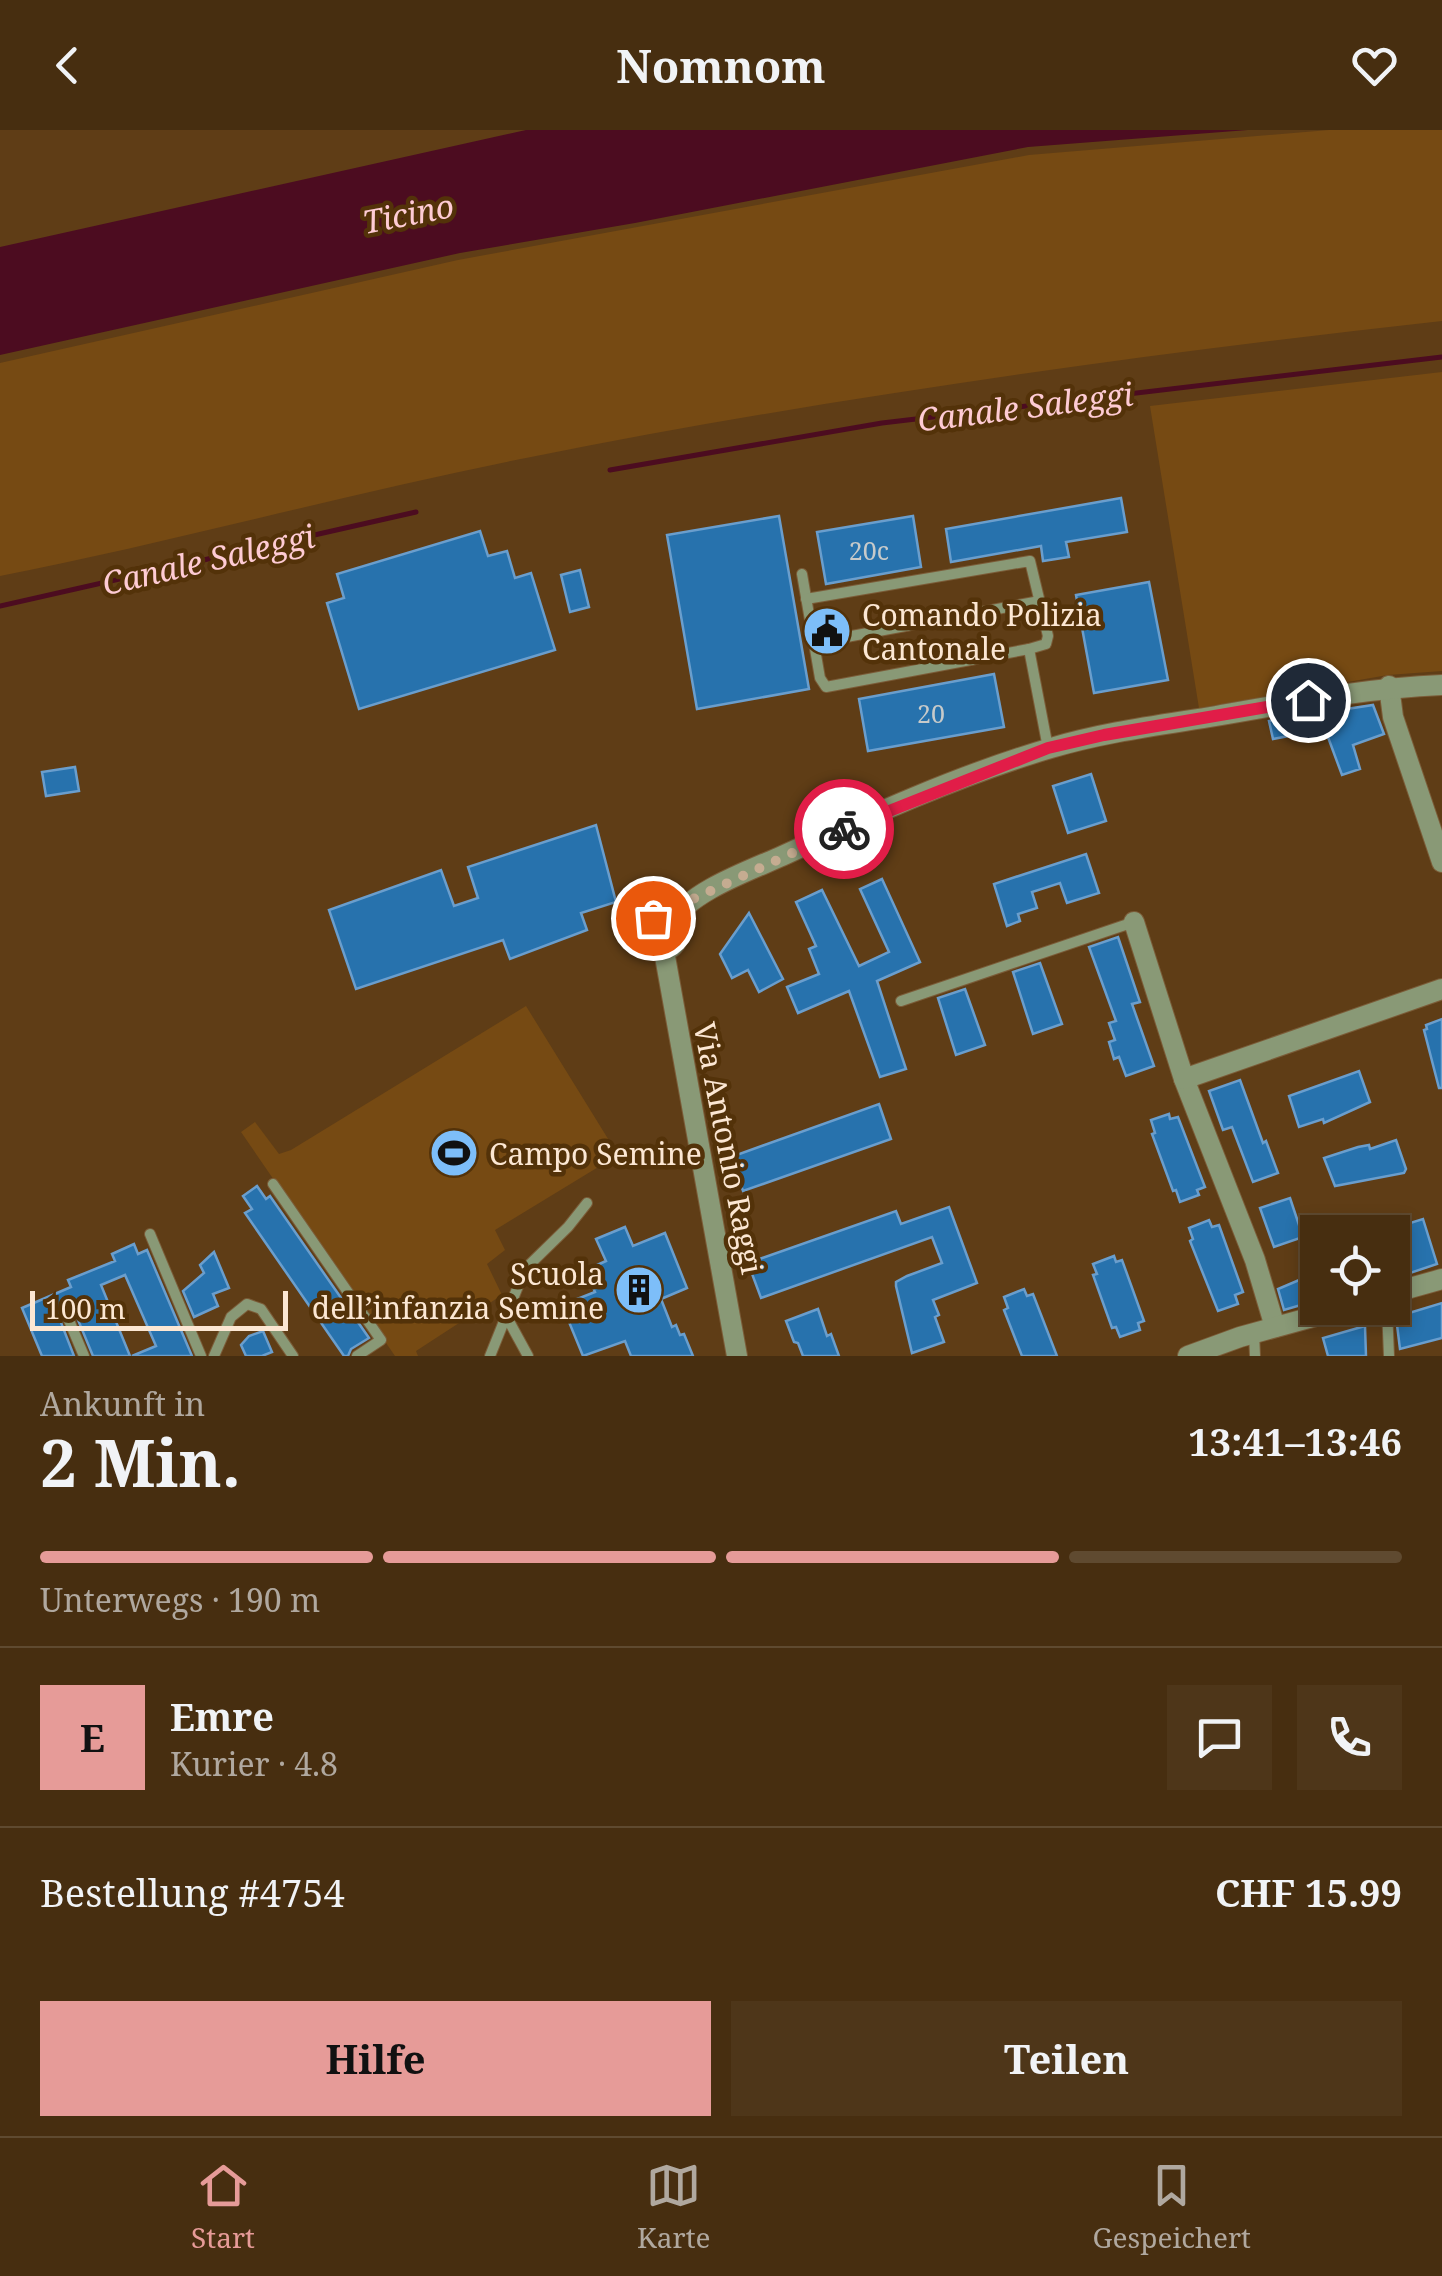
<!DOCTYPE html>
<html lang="de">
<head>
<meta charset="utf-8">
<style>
	:root { --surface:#472e10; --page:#4e3619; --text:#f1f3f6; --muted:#b0a89f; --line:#5f4a30; --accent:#e69b98 }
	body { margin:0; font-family:"Noto Serif",serif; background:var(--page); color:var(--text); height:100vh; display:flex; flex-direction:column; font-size:38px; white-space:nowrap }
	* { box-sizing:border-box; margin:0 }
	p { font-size:32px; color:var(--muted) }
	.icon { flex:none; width:55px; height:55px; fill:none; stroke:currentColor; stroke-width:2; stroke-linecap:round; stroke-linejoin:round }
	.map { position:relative; height:1226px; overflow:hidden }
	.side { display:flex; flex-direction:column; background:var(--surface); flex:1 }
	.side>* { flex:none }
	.fabs { position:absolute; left:1300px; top:1085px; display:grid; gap:20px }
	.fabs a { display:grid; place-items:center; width:110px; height:110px; border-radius:0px; background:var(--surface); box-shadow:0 5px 15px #0003,0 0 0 2px var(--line); font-size:50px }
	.scale { position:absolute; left:30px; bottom:25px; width:258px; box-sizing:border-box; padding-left:10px; border:5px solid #fce7d3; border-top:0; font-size:28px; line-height:35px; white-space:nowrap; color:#fce7d3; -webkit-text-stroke:8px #533209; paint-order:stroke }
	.pin { position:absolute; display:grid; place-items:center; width:85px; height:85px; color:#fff; margin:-42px; border:5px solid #fff; border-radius:50%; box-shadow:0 2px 10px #0007 }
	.courier { position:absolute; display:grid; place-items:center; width:100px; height:100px; margin:-50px; border:8px solid #e11d48; border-radius:50%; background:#fff; color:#222; box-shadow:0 2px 12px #0007 }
	.overview em { font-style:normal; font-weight:700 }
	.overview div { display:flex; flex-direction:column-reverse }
	.overview { display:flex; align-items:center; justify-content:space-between; height:170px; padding:0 40px }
	h1 { font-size:65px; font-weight:700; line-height:75px }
	.bar { display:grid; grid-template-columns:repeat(4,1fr); gap:15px 10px; align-content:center; height:120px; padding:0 40px }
	.bar i { height:12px; border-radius:8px; background:var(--line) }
	.bar .active { background:var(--accent) }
	.bar p { grid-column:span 4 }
	.line { display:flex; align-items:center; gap:25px; padding:0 40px; border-top:2px solid var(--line) }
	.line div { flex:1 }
	.round { display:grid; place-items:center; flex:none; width:105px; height:105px; border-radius:0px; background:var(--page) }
	.button { display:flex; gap:20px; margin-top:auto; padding:20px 40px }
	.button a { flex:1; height:115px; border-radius:0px; background:var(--accent); color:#111; font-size:40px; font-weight:700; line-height:115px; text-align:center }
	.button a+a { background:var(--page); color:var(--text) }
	header { display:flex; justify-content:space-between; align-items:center; height:130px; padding:0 40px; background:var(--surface); font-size:45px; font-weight:700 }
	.menu { display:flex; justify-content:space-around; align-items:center; height:140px; border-top:2px solid var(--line); background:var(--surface); font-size:28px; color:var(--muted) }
	.menu a { display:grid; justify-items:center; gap:5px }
	.menu .active { color:var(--accent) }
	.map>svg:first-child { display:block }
	.green { fill:#764a13 }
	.water { fill:#4c0c20 }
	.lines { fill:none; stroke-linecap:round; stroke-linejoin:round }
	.stream { stroke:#4c0c20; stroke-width:5 }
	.building { fill:#2772ad; stroke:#6a9ecd; stroke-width:2.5 }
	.service-casing { stroke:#7b5c38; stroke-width:12 }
	.minor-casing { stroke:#7b5c38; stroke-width:22 }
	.service { stroke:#899976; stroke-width:10 }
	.minor { stroke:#899976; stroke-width:20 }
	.done { stroke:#c5ac91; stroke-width:10; stroke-dasharray:0 18 }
	.route { stroke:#e11d48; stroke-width:12 }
	.labels { text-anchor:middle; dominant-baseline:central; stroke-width:9; stroke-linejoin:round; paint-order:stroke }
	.number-label { font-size:25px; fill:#c7caca }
	.poi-label { font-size:30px; fill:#fce7d3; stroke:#533209; text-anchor:start }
	.street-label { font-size:30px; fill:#fce7d3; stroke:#533209 }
	.water-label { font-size:32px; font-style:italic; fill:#fecbd4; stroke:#533209 }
</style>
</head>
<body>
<header><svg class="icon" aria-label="back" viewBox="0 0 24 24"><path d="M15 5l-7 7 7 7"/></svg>Nomnom<svg class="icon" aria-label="heart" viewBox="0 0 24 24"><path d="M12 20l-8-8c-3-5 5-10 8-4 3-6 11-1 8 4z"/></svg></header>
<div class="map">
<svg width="1442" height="1226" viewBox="0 0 1442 1226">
	<rect width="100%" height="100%" fill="#5f3d16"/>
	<g class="green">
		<path d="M1329,0H1442V191C1137,225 832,267 531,327C353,362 178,411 0,446V233L458,130L1029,25Z"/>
		<polygon points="1442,242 1442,541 1388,545 1199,578 1150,276"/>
		<polygon points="526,876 618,1025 495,1100 505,1120 487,1134 502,1165 416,1221 418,1226 395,1226 241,1002 255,992 279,1024 291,1020"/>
	</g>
	<polygon class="water" points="526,0 1248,0 1028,17 635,93 460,123 0,225 0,117"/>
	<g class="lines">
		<g class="stream">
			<polyline points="610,340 882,293 1442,227"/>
			<polyline points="0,476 416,382"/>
		</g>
	</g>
	<g class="building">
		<polygon points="1121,368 1127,402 1066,412 1069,427 1043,431 1041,416 951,432 946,399"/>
		<polygon points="779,386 809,559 697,579 667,405"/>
		<polygon points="913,386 921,437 826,454 817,402"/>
		<polygon points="480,401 488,426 507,421 515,448 531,443 555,520 359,579 327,473 344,468 337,444"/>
		<polygon points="580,440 589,477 570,482 561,445"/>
		<polygon points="1149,452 1168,550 1094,563 1076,465"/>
		<polygon points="994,544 1004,597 868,621 859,569"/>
		<polygon points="1373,575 1384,604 1353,615 1360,639 1342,645 1325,599 1273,609 1269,591"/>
		<polygon points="75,637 79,661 46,666 42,642"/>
		<polygon points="1091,644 1106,691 1068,703 1053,656"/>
		<polygon points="596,695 616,772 581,783 587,800 510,829 503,810 356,859 329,780 441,740 454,776 478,768 468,737"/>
		<polygon points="1086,724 1099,763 1067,773 1060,753 1032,762 1037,778 1018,784 1020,791 1007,796 994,754"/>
		<polygon points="882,749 920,832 877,851 906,939 880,947 849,861 798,883 787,857 819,844 809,819 816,816 796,772 822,760 859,836 889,822 860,759"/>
		<polygon points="749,783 783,849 759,862 748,840 732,848 720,824"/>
		<polygon points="1118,807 1140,872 1132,874 1154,936 1126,946 1119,927 1114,929 1109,912 1115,910 1109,893 1116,891 1089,817"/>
		<polygon points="1040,833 1062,894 1033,904 1013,842"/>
		<polygon points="965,859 985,915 956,925 938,868"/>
		<polygon points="1442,889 1442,958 1439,958 1424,900 1427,899 1426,895"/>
		<polygon points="1359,941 1370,972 1324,993 1323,989 1299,997 1289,966"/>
		<polygon points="1240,950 1263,1013 1266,1011 1278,1043 1253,1052 1232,997 1223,1000 1209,961"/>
		<polygon points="879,974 891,1009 743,1061 731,1027"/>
		<polygon points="1169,984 1170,989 1178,987 1205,1057 1197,1060 1199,1065 1180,1072 1176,1060 1173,1061 1152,1004 1155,1003 1151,990"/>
		<polygon points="1396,1010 1406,1039 1404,1043 1335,1056 1324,1028 1358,1017 1369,1015 1370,1019"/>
		<polygon points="257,1056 266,1069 270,1066 369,1208 351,1219 348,1226 344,1226 245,1083 252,1079 243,1066"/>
		<polygon points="1290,1068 1303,1107 1274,1117 1260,1078"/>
		<polygon points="949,1077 977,1153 933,1170 939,1185 935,1187 944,1212 912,1223 896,1156 896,1152 907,1146 942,1133 932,1107 761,1168 748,1133 896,1081 901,1094"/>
		<polygon points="1423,1089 1437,1134 1404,1145 1395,1119 1403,1116 1397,1097"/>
		<polygon points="1209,1090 1212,1097 1219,1095 1243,1162 1235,1165 1238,1174 1218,1181 1190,1111 1193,1109 1189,1098"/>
		<polygon points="625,1097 633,1116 665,1103 687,1158 661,1169 672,1197 676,1195 680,1205 684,1204 693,1226 631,1226 625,1211 583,1226 562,1175 595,1162 586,1140 606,1131 596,1109"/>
		<polygon points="134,1114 138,1124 147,1120 192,1226 132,1226 156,1216 125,1145 101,1155 130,1226 93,1226 76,1185 68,1179 62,1182 60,1190 74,1226 42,1226 22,1178 71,1157 68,1150 115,1131 112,1124"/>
		<polygon points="214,1122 229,1158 213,1164 218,1176 194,1187 183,1161 204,1143 200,1135"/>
		<polygon points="1114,1126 1116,1132 1122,1130 1144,1191 1138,1193 1140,1200 1120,1207 1116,1197 1112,1198 1093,1145 1097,1144 1093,1134"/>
		<polygon points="1318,1142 1318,1170 1284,1180 1278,1159"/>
		<polygon points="1024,1159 1027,1166 1033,1164 1057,1226 1022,1226 1004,1180 1008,1178 1004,1167"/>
		<polygon points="1442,1173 1442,1208 1400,1219 1396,1187"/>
		<polygon points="818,1179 827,1206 831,1204 839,1226 803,1226 798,1213 794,1212 786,1191"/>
		<polygon points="1365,1196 1366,1226 1328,1226 1323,1208"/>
		<polygon points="263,1201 272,1222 262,1226 246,1226 241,1215 249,1206"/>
	</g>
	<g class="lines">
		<g class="service-casing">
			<g id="service">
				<polyline points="802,444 820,548 826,557 1029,519"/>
				<polyline points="806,469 1030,431 1048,506 1046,514 1029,519 1048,618"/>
				<polyline points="814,513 1040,471"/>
				<polyline points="901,871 1134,792"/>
				<polyline points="273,1054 381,1210 357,1226"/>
				<polyline points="150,1104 201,1226"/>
				<polyline points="1387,1178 1389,1226"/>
				<polyline points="505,1184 528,1226"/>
				<polyline points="68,1188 84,1226"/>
				<polyline points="1254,1203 1255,1226"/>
				<polyline points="214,1226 231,1187 247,1174 261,1179 293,1226"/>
				<polyline points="490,1226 525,1139 568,1097 587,1073"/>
			</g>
		</g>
		<g class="minor-casing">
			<g id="minor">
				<polyline points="1389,556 1393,587 1442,732"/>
				<circle cx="661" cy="804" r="17"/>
				<path d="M673,792C688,762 751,740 782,726C869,686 959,645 1051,618C1104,602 1161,595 1216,586C1291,573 1366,558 1442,555"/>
				<polyline points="1134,792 1184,949 1255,1130 1275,1197"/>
				<polyline points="664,821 737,1226"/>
				<polyline points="1184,949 1442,859"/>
				<polyline points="1392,1163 1442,1149"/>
				<polyline points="1188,1226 1240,1207 1345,1178"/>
			</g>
		</g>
		<use href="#service" class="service"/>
		<use href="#minor" class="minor"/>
	</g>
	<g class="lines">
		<polyline class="done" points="653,788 664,787 674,792 679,781 691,770 844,699"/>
		<polyline class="route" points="844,699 1048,618 1104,605 1308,570"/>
	</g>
	<defs>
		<g id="civic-disc" transform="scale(2.5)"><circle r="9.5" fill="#7dbef9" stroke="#533209"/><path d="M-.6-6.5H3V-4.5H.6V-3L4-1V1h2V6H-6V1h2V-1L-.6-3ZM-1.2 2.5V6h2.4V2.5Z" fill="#111"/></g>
		<g id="stadium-disc" transform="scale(2.5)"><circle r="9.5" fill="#7dbef9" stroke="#533209"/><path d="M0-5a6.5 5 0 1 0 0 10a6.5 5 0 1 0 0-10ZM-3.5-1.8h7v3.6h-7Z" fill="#111"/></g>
		<g id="building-disc" transform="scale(2.5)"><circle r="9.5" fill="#7dbef9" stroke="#533209"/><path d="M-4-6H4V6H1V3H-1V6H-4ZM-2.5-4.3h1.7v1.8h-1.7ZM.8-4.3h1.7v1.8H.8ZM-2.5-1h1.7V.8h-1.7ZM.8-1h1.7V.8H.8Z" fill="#111"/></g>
	</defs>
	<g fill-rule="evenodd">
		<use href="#civic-disc" x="827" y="501"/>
		<use href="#stadium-disc" x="454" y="1023"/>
		<use href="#building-disc" x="639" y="1160"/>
	</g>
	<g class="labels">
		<g class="number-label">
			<text x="869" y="420">20c</text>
			<text x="931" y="583">20</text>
		</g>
		<g class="poi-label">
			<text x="862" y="484">Comando Polizia<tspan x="862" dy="34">Cantonale</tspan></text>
			<text x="489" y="1023">Campo Semine</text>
			<text x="604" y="1143" text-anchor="end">Scuola<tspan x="604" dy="34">dell’infanzia Semine</tspan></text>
		</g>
		<g class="street-label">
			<text transform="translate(729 1018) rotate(79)">Via Antonio Raggi</text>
		</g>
		<g class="water-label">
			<text transform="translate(408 83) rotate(-11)">Ticino</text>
			<text transform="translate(1025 276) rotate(-7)">Canale Saleggi</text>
			<text transform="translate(208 429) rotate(-13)">Canale Saleggi</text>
		</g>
	</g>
</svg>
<div class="fabs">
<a><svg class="icon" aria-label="locate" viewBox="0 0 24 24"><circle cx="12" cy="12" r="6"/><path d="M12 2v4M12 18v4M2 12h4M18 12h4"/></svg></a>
</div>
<div class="scale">100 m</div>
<div class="pin" style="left:653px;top:788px;background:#ea580c"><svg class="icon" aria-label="bag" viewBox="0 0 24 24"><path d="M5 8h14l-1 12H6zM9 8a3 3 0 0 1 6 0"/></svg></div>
<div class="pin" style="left:1308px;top:570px;background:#1f2937"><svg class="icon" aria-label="home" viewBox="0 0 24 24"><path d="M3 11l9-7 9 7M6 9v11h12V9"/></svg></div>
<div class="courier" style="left:844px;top:699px"><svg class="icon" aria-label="bike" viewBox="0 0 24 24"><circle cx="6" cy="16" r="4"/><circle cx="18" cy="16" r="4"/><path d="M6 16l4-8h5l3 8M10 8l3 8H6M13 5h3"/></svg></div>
</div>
<section class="side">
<div class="overview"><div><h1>2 Min.</h1><p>Ankunft in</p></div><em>13:41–13:46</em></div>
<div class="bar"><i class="active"></i><i class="active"></i><i class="active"></i><i></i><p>Unterwegs · 190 m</p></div>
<div class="line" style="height:180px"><b class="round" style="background:var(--accent);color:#111">E</b><div><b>Emre</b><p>Kurier · 4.8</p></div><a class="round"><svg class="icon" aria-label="chat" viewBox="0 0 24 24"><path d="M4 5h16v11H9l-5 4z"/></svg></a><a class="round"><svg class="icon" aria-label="phone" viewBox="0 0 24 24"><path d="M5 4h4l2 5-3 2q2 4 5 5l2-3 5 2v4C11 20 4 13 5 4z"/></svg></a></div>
<div class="line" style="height:130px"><div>Bestellung #4754</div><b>CHF 15.99</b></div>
<div class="button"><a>Hilfe</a><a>Teilen</a></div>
</section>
<nav class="menu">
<a class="active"><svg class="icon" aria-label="home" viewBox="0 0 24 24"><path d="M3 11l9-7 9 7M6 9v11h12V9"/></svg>Start</a>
<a><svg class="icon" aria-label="map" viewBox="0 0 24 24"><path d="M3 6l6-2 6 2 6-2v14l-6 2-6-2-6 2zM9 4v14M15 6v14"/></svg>Karte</a>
<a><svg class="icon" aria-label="saved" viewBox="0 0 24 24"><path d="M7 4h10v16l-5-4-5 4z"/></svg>Gespeichert</a>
</nav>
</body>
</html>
